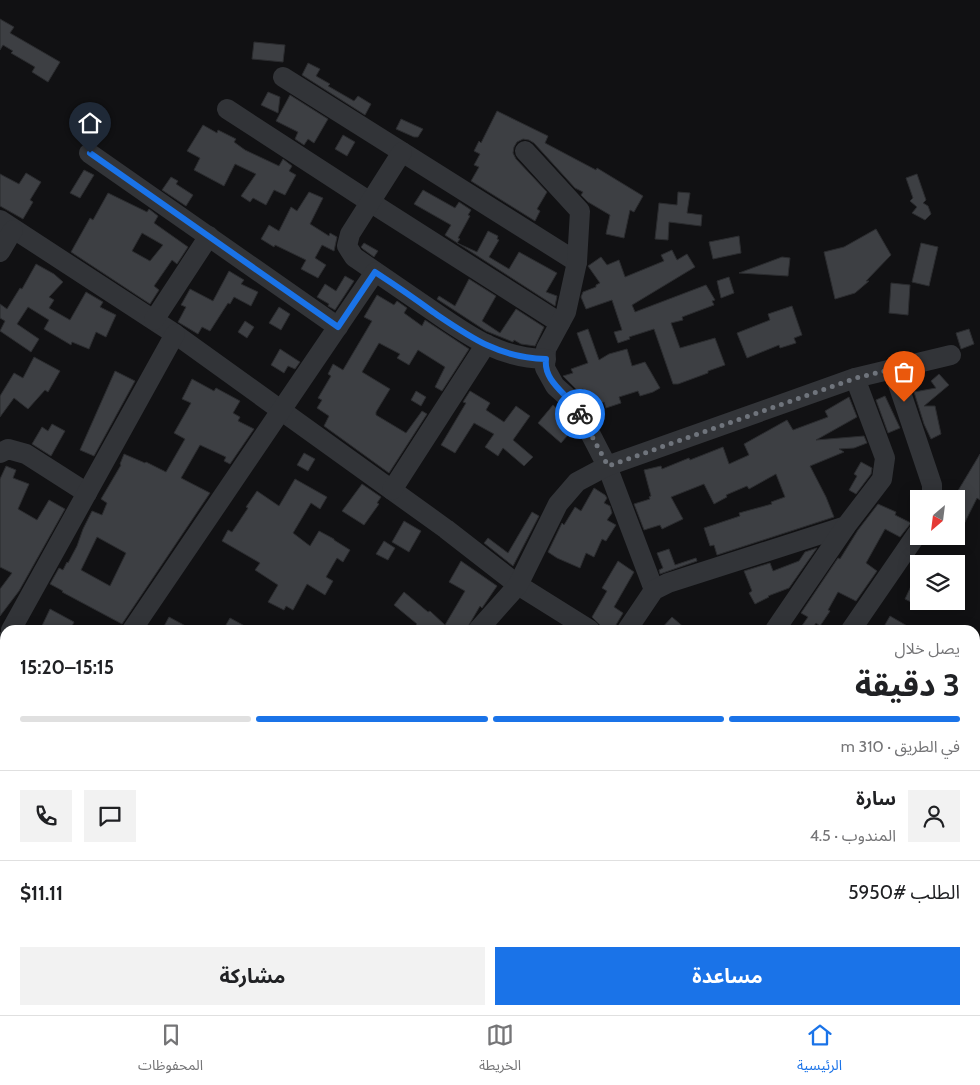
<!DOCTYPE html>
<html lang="ar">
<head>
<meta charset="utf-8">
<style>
	:root { --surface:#fff; --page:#f2f2f2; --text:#202124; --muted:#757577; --line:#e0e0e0; --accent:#1a73e8 }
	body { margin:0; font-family:Cabin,"Noto Sans Arabic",sans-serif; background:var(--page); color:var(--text); direction:rtl; height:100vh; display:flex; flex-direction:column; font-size:19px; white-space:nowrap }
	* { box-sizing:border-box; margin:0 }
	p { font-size:16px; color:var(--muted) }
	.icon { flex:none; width:28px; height:28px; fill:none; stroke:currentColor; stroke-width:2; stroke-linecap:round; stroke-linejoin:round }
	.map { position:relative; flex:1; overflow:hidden; direction:ltr }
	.details { position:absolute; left:0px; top:625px; width:980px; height:390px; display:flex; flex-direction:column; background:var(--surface); border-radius:15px 15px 0 0; box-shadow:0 2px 12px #0003; direction:rtl }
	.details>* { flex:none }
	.needle { width:32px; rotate:208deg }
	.fabs { position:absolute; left:910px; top:490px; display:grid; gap:10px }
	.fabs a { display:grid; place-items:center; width:55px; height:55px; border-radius:0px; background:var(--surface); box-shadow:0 2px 12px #0003; font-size:25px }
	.pin { position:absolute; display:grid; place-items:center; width:42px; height:42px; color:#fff; margin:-51px -21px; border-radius:50% 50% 50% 0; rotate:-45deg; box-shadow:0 0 5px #0007 }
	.pin .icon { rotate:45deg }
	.courier { position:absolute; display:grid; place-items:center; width:50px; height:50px; margin:-25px; border:4px solid #1a73e8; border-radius:50%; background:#fff; color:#222; box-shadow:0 1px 6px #0007 }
	.headline em { font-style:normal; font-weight:700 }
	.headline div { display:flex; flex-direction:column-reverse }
	.headline { display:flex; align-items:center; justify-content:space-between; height:85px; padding:0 20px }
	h1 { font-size:32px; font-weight:700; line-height:38px }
	.bar { display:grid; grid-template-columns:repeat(4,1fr); gap:8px 5px; align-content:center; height:60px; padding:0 20px }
	.bar i { height:6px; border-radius:4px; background:var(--line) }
	.bar .selected { background:var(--accent) }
	.bar p { grid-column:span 4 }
	.line { display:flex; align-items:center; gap:12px; padding:0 20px; border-top:1px solid var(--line) }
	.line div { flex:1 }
	.round { display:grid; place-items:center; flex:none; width:52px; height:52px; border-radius:0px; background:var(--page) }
	.primary-button { display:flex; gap:10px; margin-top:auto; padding:10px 20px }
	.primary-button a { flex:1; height:58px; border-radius:0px; background:var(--accent); color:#fff; font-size:20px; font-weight:700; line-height:58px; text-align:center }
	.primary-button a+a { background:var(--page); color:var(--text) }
	.tabs { display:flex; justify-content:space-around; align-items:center; height:70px; border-top:1px solid var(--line); background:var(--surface); font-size:14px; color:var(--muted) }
	.tabs a { display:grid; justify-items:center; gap:2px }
	.tabs .selected { color:var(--accent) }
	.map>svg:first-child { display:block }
	.building { fill:#3d3f43; stroke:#2b2c2f; fill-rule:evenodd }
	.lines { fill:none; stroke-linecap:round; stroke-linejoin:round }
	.minor { stroke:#323438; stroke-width:20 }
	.done { stroke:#6f747c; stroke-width:5; stroke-dasharray:0 9 }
	.route { stroke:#1a73e8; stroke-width:6 }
</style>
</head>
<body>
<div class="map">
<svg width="980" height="1015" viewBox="0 0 980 1015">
	<rect width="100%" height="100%" fill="#111113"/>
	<g class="building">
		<polygon points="0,19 14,27 10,33 60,62 48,82 32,72 35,67 11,53 13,51 3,45 0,50"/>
		<polygon points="254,42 285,45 283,62 252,59"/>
		<polygon points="308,63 320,69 316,76 330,84 328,86 354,101 358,96 371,104 365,115 302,75"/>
		<polygon points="268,92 280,97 278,113 261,105"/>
		<polygon points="290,95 328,119 314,143 308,139 304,145 295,139 298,132 276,121"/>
		<polygon points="497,111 548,136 545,143 596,170 597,168 643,196 634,212 630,210 624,238 606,234 610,215 588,202 581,195 583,192 575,188 534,143 529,140 523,139 517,142 514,147 513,153 516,159 547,192 537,209 540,211 535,221 471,181 479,167 474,165 480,154 474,151 479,141 481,143"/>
		<polygon points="401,119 423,129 418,137 414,137 396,129"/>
		<polygon points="203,125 217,133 218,130 236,139 234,142 245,150 279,166 283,159 292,166 289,171 296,175 285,195 274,190 266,205 253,198 250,202 241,196 256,174 235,164 224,186 194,170 200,158 187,151"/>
		<polygon points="343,135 355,142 347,156 335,149"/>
		<polygon points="84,170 94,175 80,198 70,193"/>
		<polygon points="26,173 41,182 30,200 33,202 23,219 0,206 0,174 19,184"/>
		<polygon points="917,174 926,200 923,203 928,206 931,214 925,220 912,213 917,207 910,201 913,198 906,178"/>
		<polygon points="171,177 178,181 176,184 193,195 186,206 162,190"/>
		<polygon points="423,190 455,208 459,202 471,210 468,215 470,216 458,238 460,239 457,243 477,252 488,231 498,236 497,239 499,240 489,257 509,269 519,252 557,273 546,292 557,296 555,306 445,235 451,225 414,204"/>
		<polygon points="309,192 323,198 310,224 329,236 330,233 337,237 334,251 322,245 315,258 326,265 318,278 301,269 306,260 275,245 274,247 261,239 269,225 279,231 291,207 297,211"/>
		<polygon points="678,192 690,193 687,213 702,215 701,226 669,222 668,240 655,239 659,203 677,205"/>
		<path d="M108,193L147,212L149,209L158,216L154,223L188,247L177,264L172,260L154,286L159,290L150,304L71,252L90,218L93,220ZM142,233L163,245L150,261L132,251Z"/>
		<polygon points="876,229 891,255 866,281 869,281 855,293 835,299 824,252 844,247"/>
		<polygon points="739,236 741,253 713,259 709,242"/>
		<polygon points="364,243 378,251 374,257 363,249 361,247"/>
		<polygon points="921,243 938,247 929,286 912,282"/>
		<polygon points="672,250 677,260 687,254 695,267 632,305 635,312 706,285 715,300 712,301 714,305 682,317 683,320 671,323 680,348 715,338 725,365 708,371 708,373 678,384 673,384 654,329 629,337 630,339 618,343 614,332 622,330 612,300 586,309 581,297 583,292 596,287 596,285 600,283 588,266 601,257 607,265 619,260 625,277 664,261 661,255"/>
		<polygon points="782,257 790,258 788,276 739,273"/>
		<polygon points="36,264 54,274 63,282 49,297 54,300 49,308 70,320 86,292 103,302 100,307 116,315 106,337 96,332 89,349 72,342 71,345 44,329 49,320 28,307 17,324 39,339 31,352 0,331 5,321 0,318 0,304 7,309 20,288 22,289"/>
		<polygon points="229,271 244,280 241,284 258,292 251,306 234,297 230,304 228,303 210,331 202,327 198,334 178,322 186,307 181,305 190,289 213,301"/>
		<polygon points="345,276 354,281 335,310 328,306 329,304 317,297 325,284 336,291"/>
		<polygon points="729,277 734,293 721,298 717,281"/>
		<polygon points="469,279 496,296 482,321 500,333 516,309 544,327 535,346 521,344 514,340 513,342 486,331 437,299 439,296 455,306"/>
		<polygon points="891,283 910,285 908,315 889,313"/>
		<polygon points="377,295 394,305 397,301 407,308 404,313 422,326 425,320 469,349 442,391 435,387 445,367 418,350 409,365 397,358 400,354 379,343 362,372 390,389 376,412 376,415 406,433 422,411 427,414 389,473 324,426 329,416 317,408 322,400 318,398 331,376 328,374 333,364 343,370 372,321 364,317"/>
		<polygon points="792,306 802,335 794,338 796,343 780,348 779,345 747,358 737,333 770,320 768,314"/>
		<polygon points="279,307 290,314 281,330 269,323"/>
		<polygon points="245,321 254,327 247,338 238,332"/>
		<polygon points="588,329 599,360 609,354 627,349 632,366 645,362 660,388 653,392 640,396 638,391 619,397 621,403 606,408 604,402 590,407 583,389 578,391 563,376 573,373 571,369 588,363 577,333"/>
		<polygon points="969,329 974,344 961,349 956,333"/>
		<polygon points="280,349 300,362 295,369 288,366 284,373 271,365"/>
		<polygon points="34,357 60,371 48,392 45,390 28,409 14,398 0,417 0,396 14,373 23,378"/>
		<polygon points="115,371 135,381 94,456 80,450"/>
		<polygon points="939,374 949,385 924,406 935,406 941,434 931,439 924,424 914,392 936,388 931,381"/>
		<path d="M192,379L214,391L216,388L240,401L233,413L240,417L238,421L254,429L230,464L224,461L226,457L200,445L181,478L210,493L122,624L62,592L63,591L50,584L59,568L63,570L67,562L68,563L77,546L83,529L92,511L102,515L107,503L101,499L121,465L120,464L124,454L145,463L146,462L166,472L185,439L174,433L191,403L182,399ZM97,537L126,553L110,586L81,570Z"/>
		<polygon points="416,391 426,397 421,406 411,400"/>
		<polygon points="470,391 490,403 486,410 504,422 516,406 530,416 513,440 533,457 524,466 503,448 498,456 485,447 494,434 474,423 455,453 441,445 466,403 463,402"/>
		<polygon points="885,396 900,428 888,433 876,400"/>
		<polygon points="849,397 857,417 816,440 864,436 867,443 854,448 839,449 844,452 810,466 826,497 834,517 717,555 714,545 710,546 704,528 740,516 739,513 772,504 771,502 785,497 776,474 749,489 747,486 726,495 727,497 714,504 704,484 671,497 683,519 662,529 660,525 644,530 634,504 650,499 649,497 651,496 644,470 661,466 662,469 689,458 690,460 723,447 729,464 749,455 744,444 787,420 793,430 828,417 825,411"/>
		<polygon points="553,405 569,419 574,428 561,443 538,423"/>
		<polygon points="52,424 65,431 51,456 32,444 42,427 48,431"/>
		<polygon points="304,453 315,459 308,471 297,465"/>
		<polygon points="980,454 980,500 977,498 956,540 956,494"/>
		<polygon points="861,462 872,468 871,474 856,494 849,490 857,476 854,474"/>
		<polygon points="6,466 16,470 13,478 29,484 18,509 37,520 49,500 65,509 19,591 0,616 0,589 12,573 0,567 0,479"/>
		<polygon points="295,479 327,497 320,509 311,503 293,533 310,546 319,531 334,539 334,540 350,550 343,562 337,558 326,577 333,581 325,595 307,584 293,610 286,606 284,610 268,602 278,585 255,570 260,563 222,541 228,530 232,532 248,508 246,507 257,491 279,506"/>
		<polygon points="362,484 381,497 377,503 379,504 364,525 342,511"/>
		<polygon points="594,488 605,495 607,498 604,503 610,506 612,513 607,520 616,525 606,541 602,539 594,557 586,553 580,568 557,558 548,552 562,523 564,525 575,507 581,511"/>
		<polygon points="878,504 896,512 895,515 911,523 900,537 885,529 866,563 877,571 856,601 838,592 828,610 830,611 820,626 816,623 811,630 799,630 808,617 801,613 838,558 840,559 858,530"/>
		<polygon points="532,512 539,516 513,566 484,543 488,538 508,553"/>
		<polygon points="404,521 421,531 409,552 392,542"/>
		<polygon points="384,541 395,548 388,560 376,554"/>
		<polygon points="817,548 789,588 768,596 769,597 755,604 749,593 752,591 744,571 770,563 773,571 799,561 805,552"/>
		<polygon points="669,549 675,565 696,558 697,561 660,574 659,570 663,568 657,553"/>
		<polygon points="461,561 497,586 482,608 480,606 466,630 411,630 417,624 394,605 404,592 428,612 430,611 445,625 465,591 449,582"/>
		<polygon points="618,561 634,572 614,607 623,613 613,630 605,630 592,617 607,591 602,588"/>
		<polygon points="919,569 919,593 913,603 905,599"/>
		<polygon points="50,609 74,622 70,630 40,630"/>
		<polygon points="890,616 914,630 882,630"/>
		<polygon points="169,617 193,630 162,630"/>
		<polygon points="672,617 687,630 660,630"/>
		<polygon points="230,618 252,630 223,630"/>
	</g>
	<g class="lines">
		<g class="minor">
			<polyline points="283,77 577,262"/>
			<polyline points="227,109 370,202 560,323"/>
			<polyline points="525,151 580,211 577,262 566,312 546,349 545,368 555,386 575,404 607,466 654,590"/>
			<path d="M402,152L350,234L347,246L354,257C377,273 401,289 424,305C464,332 495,358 546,359"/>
			<polyline points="89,153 338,327"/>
			<polyline points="0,220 175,334 446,529 518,585 590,630"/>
			<polyline points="0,252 13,230"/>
			<polyline points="154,320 209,236"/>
			<polyline points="893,369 932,485 932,499"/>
			<polyline points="0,453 8,449 26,454 87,493"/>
			<polyline points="392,490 486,344"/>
			<polyline points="11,630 175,334"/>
			<polyline points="132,630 375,272"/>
			<polyline points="478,630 518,585 558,504 577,482 607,466 855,378 951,355"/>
			<polyline points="627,630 654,590 668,583 846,526"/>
			<polyline points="775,630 846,526 882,479 885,458 855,378"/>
			<polyline points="851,630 919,531"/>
			<polyline points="0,650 5,641"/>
			<polyline points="0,715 5,718"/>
			<polyline points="975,769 980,770"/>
			<polyline points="0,785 5,787"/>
			<polyline points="0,864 5,867"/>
			<polyline points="0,948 5,951"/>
			<polyline points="975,956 980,956"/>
			<polyline points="111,1010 120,1015"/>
			<polyline points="377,1010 383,1015"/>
			<polyline points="512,1010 512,1015"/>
			<polyline points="36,1015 39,1010"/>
			<polyline points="291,1015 294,1010"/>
			<polyline points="467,1015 467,1010"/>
		</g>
	</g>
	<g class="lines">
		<polyline class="done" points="580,414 608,466 856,378 893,369 904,402"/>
		<path class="route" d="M90,153L338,327L375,272C395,285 414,298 433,312C470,337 499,358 546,359C543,383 570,395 580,414"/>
	</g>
</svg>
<div class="fabs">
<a><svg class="needle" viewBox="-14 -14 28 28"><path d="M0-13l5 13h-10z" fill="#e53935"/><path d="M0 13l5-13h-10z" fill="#757577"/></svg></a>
<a><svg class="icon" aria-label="layers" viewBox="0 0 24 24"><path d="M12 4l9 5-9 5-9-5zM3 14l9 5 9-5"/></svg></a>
</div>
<div class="pin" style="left:904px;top:402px;background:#ea580c"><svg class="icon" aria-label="bag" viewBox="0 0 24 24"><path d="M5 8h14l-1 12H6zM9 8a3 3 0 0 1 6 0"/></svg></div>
<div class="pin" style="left:90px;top:153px;background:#1f2937"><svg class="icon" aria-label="home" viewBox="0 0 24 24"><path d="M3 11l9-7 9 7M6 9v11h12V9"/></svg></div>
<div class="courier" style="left:580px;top:414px"><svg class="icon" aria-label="bike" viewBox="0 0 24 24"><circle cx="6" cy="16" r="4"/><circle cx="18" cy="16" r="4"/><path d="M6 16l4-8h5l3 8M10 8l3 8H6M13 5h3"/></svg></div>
<section class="details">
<div class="headline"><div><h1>3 دقيقة</h1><p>يصل خلال</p></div><em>15:15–15:20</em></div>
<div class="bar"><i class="selected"></i><i class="selected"></i><i class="selected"></i><i></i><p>في الطريق · 310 m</p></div>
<div class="line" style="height:90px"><a class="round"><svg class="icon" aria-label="person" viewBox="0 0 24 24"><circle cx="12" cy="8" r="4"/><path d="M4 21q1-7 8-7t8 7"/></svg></a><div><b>سارة</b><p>المندوب · 4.5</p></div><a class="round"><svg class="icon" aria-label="chat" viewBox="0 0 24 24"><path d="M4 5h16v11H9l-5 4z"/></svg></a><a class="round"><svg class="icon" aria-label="phone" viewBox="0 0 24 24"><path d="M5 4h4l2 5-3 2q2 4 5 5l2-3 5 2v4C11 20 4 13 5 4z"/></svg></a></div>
<div class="line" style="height:65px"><div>الطلب #5950</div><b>$11.11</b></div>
<div class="primary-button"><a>مساعدة</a><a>مشاركة</a></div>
</section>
</div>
<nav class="tabs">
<a class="selected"><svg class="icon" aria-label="home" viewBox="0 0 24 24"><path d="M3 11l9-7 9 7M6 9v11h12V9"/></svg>الرئيسية</a>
<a><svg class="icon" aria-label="map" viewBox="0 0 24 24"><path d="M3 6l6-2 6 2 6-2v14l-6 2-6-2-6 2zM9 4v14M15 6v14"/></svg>الخريطة</a>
<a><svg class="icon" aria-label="saved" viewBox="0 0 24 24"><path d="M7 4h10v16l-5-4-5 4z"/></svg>المحفوظات</a>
</nav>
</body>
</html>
